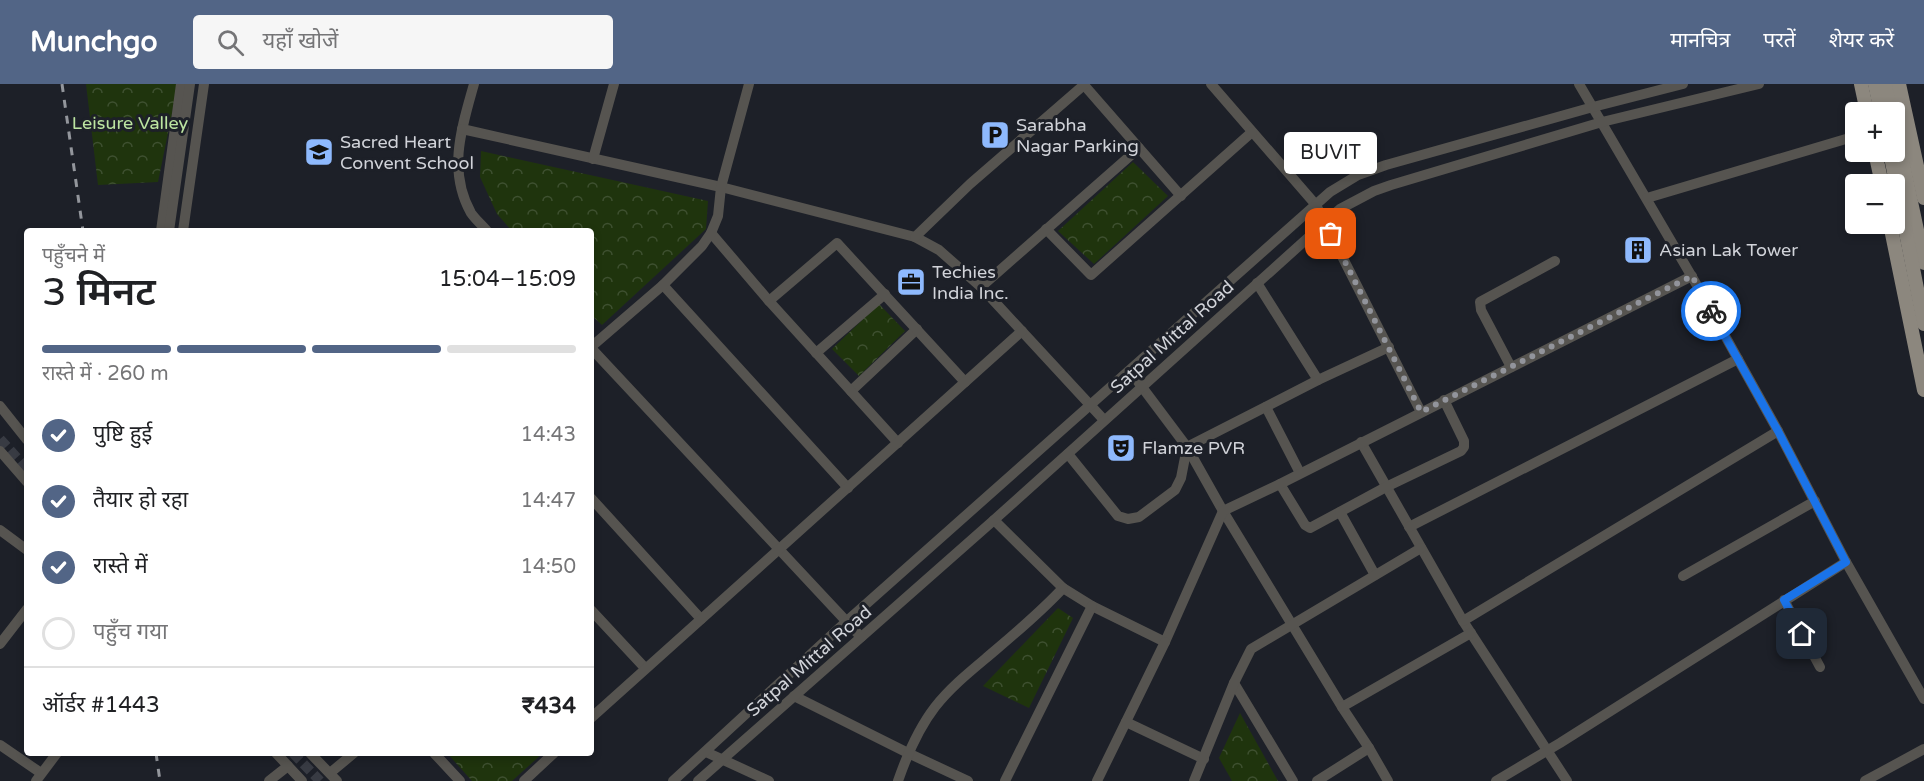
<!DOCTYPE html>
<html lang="hi">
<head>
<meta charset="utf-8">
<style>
	:root { --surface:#fff; --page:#f6f6f6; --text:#202124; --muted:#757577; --line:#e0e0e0; --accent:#526586 }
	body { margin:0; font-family:"Varela Round","Noto Sans Devanagari",sans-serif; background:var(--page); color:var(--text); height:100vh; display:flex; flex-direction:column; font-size:22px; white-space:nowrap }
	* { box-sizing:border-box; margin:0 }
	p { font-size:20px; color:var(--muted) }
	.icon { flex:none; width:33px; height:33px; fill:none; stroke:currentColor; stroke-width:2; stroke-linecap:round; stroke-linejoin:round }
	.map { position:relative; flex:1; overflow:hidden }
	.drawer { position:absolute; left:24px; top:144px; width:570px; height:528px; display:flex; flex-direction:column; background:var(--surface); border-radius:6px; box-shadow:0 3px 9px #0003 }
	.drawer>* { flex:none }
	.tools { position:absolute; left:1845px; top:18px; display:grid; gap:12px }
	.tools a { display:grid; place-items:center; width:60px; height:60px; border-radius:6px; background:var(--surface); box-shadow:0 3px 9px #0003; font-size:30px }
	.pin { position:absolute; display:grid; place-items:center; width:51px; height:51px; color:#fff; margin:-26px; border-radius:12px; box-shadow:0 3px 9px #0006 }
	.courier { position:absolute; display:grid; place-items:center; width:60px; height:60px; margin:-30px; border:4px solid #1a73e8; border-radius:50%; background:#fff; color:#222; box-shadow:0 2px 8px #0007 }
	.bubble { position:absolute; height:42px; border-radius:6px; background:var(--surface); box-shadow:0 3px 9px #0003; font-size:20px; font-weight:600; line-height:42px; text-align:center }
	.headline em { font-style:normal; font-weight:600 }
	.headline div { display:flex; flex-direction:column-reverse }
	.headline { display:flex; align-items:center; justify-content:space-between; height:102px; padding:0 18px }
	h1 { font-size:39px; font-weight:600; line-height:45px }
	.bar { display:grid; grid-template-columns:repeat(4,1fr); gap:9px 6px; align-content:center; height:72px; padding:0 18px }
	.bar i { height:8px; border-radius:4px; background:var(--line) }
	.bar .current { background:var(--accent) }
	.bar p { grid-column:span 4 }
	.line { display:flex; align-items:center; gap:15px; padding:0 18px; border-top:2px solid var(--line) }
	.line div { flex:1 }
	ol { padding:0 18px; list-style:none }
	li { display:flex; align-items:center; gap:18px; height:66px }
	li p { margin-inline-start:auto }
	li .icon { padding:6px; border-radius:50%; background:var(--accent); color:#fff; stroke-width:4 }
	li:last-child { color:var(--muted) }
	li i { width:33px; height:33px; border:3px solid var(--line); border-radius:50% }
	header { display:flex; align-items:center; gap:36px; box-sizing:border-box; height:84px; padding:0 30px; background:var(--accent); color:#fff }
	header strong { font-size:28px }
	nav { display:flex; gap:33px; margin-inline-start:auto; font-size:21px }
	.search { width:420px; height:54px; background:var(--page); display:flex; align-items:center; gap:15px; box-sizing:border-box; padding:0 21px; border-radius:6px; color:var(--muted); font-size:22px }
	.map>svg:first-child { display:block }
	.park { fill:url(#park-crowns) }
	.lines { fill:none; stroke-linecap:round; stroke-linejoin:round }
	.minor-tunnel { stroke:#383b43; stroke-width:10; stroke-dasharray:10 5; stroke-linecap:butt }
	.minor { stroke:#565450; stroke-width:10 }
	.major { stroke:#8c877e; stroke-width:14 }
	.rail { stroke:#93969c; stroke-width:3; stroke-dasharray:8 8; stroke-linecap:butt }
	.done { stroke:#92949b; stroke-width:6; stroke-dasharray:0 10.8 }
	.route { stroke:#1a73e8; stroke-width:8 }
	.labels { text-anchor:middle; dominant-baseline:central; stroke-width:6; stroke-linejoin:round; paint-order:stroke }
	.park-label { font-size:18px; fill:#bce4a1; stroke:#1d2028 }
	.poi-label { font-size:18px; fill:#d1d3d9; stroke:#1d2028; text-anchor:start }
	.street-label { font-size:18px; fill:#d1d3d9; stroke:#1d2028 }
</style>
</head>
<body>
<header>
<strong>Munchgo</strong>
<div class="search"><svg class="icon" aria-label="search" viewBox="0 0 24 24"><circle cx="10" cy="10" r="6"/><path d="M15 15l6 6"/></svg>यहाँ खोजें</div>
<nav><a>मानचित्र</a><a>परतें</a><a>शेयर करें</a></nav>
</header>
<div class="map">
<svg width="1924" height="697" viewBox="0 0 1924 697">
	<defs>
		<pattern id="park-crowns" width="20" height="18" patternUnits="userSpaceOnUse" patternTransform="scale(1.5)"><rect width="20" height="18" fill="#1f340d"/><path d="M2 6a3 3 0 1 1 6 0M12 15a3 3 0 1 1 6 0" fill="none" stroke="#3e5030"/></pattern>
	</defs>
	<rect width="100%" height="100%" fill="#1d2028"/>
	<g class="park">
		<polygon points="86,0 178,0 158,98 98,101"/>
		<polygon points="481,67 708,117 706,145 602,241 591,231 591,147 512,147 497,130 480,93"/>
		<polygon points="1133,78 1168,112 1094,180 1058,147"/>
		<polygon points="879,220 905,247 859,292 832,265"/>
		<polygon points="1058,524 1073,534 1029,624 983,602"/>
		<polygon points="1240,629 1278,697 1232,697 1219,674"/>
		<polygon points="447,669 543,669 512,697 472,697"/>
	</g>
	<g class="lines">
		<g class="minor-tunnel">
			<polyline points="0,355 27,385"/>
			<polyline points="293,669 320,697"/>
		</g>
		<g class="minor">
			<path d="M474,0C462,43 447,86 471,129C475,135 482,141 487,147"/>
			<polyline points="1211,0 1316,121 1421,328"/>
			<polyline points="1579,0 1695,198 1778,347 1846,478 1924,615"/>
			<polyline points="1084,1 1181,112"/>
			<polyline points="462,45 721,103 915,153 939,166 981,203 1104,336"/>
			<polyline points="593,75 614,0"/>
			<polyline points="1647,114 1856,52"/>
			<polyline points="1046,145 1091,191 1252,48"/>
			<polyline points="161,147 181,0"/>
			<polyline points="169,147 190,0"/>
			<polyline points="183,147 204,0"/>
			<polyline points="711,149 769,217"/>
			<polyline points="915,153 970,100 1085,0"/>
			<polyline points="1257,199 1318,296"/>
			<polyline points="663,201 848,404"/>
			<polyline points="981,203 1139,64"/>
			<polyline points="591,263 663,201 702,162 711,149 718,132 721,103 749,0"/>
			<polyline points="591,264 861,553"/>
			<polyline points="816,269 885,210"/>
			<polyline points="1511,283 1481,226 1480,218 1555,177"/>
			<polyline points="1130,287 1187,363 1223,427 1342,623 1369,664 1388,697"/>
			<polyline points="851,307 917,245"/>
			<polyline points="0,322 27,356"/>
			<polyline points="1266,323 1300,389"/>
			<polyline points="1361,358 1463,537 1567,697"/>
			<polyline points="898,359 769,217 837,159 965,298"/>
			<polyline points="0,367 27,398"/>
			<polyline points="1068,370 1118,432 1128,435 1139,433 1175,406 1181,394 1187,363 1318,296 1389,263"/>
			<polyline points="1280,400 1305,441 1310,444 1386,403 1461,367 1464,363 1464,357 1444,316"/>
			<polyline points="591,414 701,535"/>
			<polyline points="1340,428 1375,491"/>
			<polyline points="994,436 1063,504 1092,522 1165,558 1223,427 1280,400 1692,192"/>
			<polyline points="1409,443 1738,275"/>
			<polyline points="0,446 27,466"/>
			<polyline points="1683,492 1815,417"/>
			<polyline points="1784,516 1820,583"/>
			<polyline points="591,526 645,584"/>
			<polyline points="1463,537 1778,347"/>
			<polyline points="0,560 27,525"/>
			<polyline points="1234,599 1293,697"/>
			<polyline points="794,612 908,669 968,697"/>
			<polyline points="1342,623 1471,549"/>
			<polyline points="591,634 1022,247"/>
			<polyline points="1126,638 1204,675"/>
			<polyline points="0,661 41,689"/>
			<polyline points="706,668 769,697"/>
			<polyline points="276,669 302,697"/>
			<polyline points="310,669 337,697"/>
			<polyline points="434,669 460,697"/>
			<polyline points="330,689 354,669"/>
			<polyline points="36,697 57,669"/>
			<polyline points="269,697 288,682"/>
			<polyline points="524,697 554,669"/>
			<polyline points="673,697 847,537 1330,108 1358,91 1386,81 1593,23 1683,0"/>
			<polyline points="698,697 994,436 1340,125 1374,107 1391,101 1602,38 1759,0"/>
			<path d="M898,697C907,671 918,645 935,623C949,605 967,590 985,575C1012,552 1039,530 1063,504"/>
			<polyline points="1005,697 1092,522"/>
			<polyline points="1097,697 1165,558"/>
			<polyline points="1194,697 1234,599 1251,565 1421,464"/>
			<polyline points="1317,697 1369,664"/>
			<polyline points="1496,697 1560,659 1846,478"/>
			<polyline points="1865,697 1924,665"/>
		</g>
		<g class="major">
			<polyline points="1861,0 1867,28"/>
			<polyline points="1875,0 1881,28"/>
			<polyline points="1886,0 1893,28"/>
			<polyline points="1899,0 1924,114"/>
			<polyline points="1894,38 1924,179"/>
			<polyline points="1875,68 1882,100"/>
			<polyline points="1890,68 1924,240"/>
			<polyline points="1890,140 1924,306"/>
		</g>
		<g class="rail">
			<polyline points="62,0 83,147"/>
			<polyline points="156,669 160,697"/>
		</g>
	</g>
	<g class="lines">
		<polyline class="done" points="1331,150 1421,328 1692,192 1711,227"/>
		<polyline class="route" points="1711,227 1778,347 1846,478 1784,516 1802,550"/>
	</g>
	<defs>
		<g id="parking-square" transform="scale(1.5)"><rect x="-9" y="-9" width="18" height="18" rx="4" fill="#8eb9fd" stroke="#1d2028"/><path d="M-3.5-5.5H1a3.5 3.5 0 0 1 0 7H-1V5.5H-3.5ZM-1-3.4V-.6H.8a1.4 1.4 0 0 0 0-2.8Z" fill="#111"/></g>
		<g id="school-square" transform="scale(1.5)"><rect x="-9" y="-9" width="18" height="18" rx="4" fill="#8eb9fd" stroke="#1d2028"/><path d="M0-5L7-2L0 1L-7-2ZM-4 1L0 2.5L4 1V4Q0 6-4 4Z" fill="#111"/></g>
		<g id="building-square" transform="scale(1.5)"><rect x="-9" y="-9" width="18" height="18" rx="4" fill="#8eb9fd" stroke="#1d2028"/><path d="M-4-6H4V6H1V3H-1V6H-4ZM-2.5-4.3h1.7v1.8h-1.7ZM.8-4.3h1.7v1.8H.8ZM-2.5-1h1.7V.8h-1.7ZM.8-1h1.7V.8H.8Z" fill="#111"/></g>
		<g id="office-square" transform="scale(1.5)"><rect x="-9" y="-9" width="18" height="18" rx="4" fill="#8eb9fd" stroke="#1d2028"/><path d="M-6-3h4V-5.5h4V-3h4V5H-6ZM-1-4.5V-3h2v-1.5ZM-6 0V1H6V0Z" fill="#111"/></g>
		<g id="theatre-square" transform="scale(1.5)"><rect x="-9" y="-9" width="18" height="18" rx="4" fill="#8eb9fd" stroke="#1d2028"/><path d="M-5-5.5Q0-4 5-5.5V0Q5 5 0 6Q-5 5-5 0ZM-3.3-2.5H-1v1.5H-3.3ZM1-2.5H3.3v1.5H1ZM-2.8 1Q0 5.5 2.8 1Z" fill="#111"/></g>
	</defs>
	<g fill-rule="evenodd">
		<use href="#parking-square" x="995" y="51"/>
		<use href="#school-square" x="319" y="68"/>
		<use href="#building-square" x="1638" y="166"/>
		<use href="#office-square" x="911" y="198"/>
		<use href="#theatre-square" x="1121" y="364"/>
	</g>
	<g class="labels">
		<g class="park-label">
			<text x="130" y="39">Leisure Valley</text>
		</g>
		<g class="poi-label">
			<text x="1016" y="41">Sarabha<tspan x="1016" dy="21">Nagar Parking</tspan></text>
			<text x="340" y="58">Sacred Heart<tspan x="340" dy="21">Convent School</tspan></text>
			<text x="1659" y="166">Asian Lak Tower</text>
			<text x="932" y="188">Techies<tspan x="932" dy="21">India Inc.</tspan></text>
			<text x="1142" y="364">Flamze PVR</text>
		</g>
		<g class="street-label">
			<text transform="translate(1172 253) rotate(-42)">Satpal Mittal Road</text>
			<text transform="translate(809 577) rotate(-41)">Satpal Mittal Road</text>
		</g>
	</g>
</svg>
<div class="tools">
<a>+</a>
<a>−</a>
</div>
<div class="pin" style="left:1331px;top:150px;background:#ea580c"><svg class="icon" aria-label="bag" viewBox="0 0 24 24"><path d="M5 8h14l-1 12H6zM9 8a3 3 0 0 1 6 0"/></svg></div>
<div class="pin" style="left:1802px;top:550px;background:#1f2937"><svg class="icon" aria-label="home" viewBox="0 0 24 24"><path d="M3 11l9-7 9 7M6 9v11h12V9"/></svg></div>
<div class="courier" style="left:1711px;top:227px"><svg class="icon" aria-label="bike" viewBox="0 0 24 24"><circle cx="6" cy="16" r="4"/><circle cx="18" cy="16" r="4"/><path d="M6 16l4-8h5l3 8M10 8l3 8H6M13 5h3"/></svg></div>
<div class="bubble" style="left:1284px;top:48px;width:93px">BUVIT</div>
<section class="drawer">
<div class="headline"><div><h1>3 मिनट</h1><p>पहुँचने में</p></div><em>15:04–15:09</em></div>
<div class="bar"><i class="current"></i><i class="current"></i><i class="current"></i><i></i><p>रास्ते में · 260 m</p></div>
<ol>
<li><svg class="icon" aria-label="check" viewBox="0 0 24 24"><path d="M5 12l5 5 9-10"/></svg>पुष्टि हुई<p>14:43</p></li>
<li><svg class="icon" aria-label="check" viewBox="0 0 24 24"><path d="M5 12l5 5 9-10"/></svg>तैयार हो रहा<p>14:47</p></li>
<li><svg class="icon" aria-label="check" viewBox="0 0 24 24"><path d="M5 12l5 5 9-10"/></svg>रास्ते में<p>14:50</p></li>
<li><i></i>पहुँच गया</li>
</ol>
<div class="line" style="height:78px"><div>ऑर्डर #1443</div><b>₹434</b></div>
</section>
</div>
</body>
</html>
